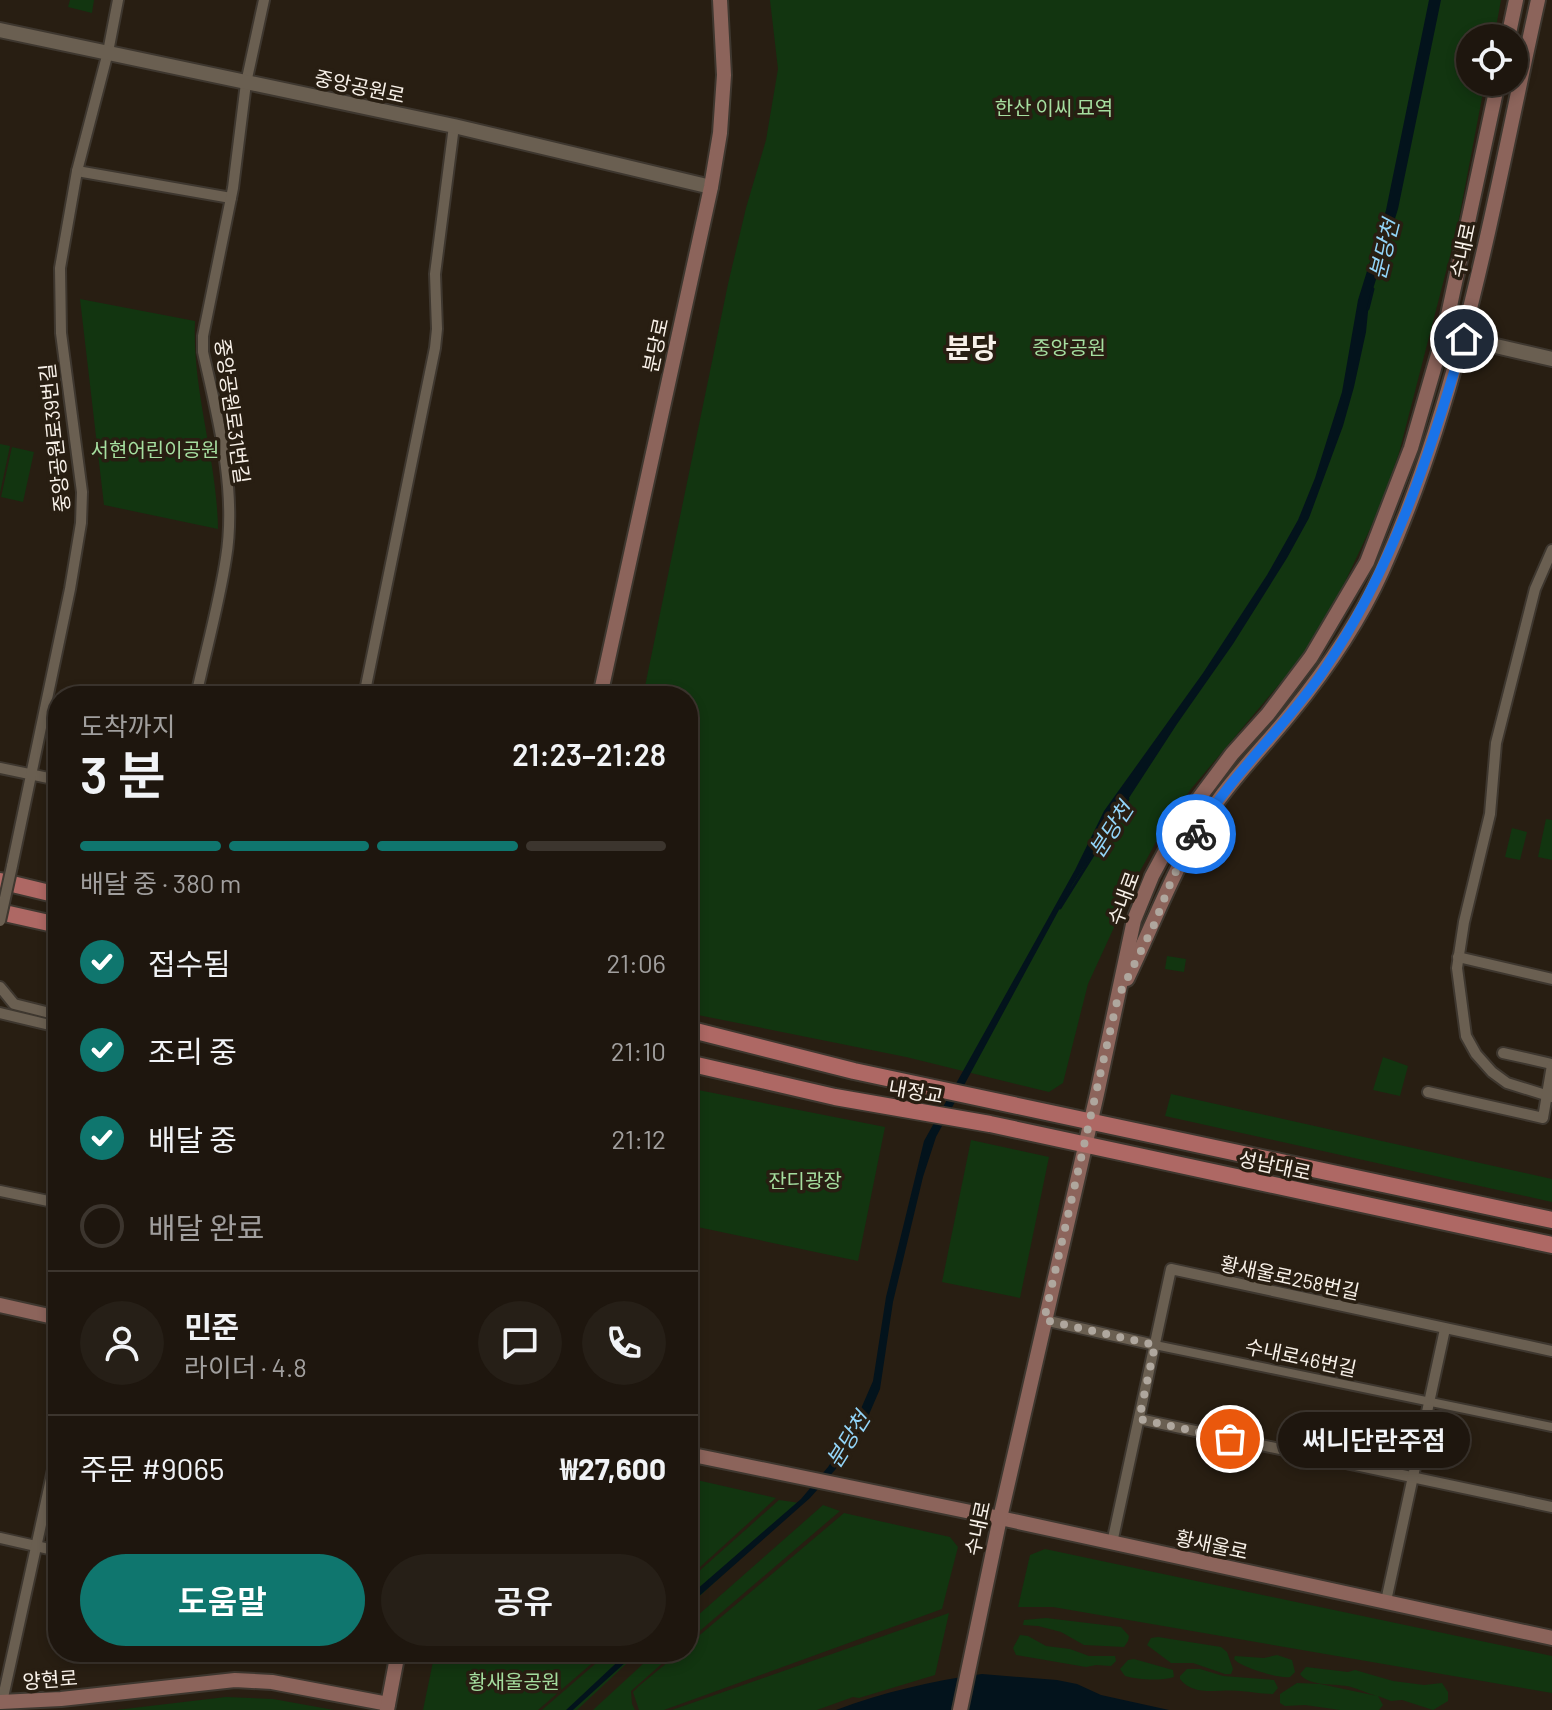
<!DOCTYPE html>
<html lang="ko">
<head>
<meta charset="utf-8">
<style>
	:root { --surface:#1e160e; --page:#261f17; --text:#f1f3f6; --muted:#a19f9e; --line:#3c352e; --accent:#0f766e }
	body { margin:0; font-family:Barlow,"Noto Sans KR",sans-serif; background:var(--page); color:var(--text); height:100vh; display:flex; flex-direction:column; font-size:30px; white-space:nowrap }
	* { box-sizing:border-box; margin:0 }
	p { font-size:26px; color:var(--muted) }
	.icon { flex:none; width:44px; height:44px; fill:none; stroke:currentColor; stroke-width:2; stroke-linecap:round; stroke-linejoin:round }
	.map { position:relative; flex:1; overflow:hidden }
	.details { position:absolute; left:48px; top:686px; width:650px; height:976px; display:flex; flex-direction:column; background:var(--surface); border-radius:32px; box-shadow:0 4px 12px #0003,0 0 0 2px var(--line) }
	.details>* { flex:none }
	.tools { position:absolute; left:1456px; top:24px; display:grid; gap:16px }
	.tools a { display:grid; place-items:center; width:72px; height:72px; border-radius:50%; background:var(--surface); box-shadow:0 4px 12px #0003,0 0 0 2px var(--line); font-size:40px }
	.pin { position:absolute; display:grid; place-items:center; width:68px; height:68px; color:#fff; margin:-34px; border:4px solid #fff; border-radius:50%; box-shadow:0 2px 8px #0007 }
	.courier { position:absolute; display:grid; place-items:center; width:80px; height:80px; margin:-40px; border:6px solid #1a73e8; border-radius:50%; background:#fff; color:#222; box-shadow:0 2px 10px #0007 }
	.bubble { position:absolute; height:56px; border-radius:28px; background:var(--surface); box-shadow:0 4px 12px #0003,0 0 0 2px var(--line); font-size:26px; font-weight:600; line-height:56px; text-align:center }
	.head em { font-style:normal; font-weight:600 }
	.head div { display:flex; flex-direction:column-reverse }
	.head { display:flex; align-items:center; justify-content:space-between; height:136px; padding:0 32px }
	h1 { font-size:52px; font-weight:600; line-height:60px }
	.bar { display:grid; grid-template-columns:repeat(4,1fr); gap:12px 8px; align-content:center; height:96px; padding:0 32px }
	.bar i { height:10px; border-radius:6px; background:var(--line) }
	.bar .active { background:var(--accent) }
	.bar p { grid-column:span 4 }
	.line { display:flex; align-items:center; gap:20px; padding:0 32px; border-top:2px solid var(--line) }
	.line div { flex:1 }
	.round { display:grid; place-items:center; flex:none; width:84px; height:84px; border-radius:42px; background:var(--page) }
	ol { padding:0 32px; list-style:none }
	li { display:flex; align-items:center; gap:24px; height:88px }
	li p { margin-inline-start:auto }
	li .icon { padding:8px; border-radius:50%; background:var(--accent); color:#fff; stroke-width:4 }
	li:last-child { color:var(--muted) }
	li i { width:44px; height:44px; border:4px solid var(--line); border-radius:50% }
	.button { display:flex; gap:16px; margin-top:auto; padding:16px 32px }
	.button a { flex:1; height:92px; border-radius:48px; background:var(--accent); color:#fff; font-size:32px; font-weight:600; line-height:92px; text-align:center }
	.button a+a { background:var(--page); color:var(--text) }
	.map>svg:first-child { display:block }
	.green { fill:#123510 }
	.water { fill:#03131c }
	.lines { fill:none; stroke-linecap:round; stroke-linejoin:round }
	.stream { stroke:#03131c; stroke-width:3 }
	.pedestrian-casing { stroke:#3e372f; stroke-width:12 }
	.minor-casing { stroke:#3e372f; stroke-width:14 }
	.tertiary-casing { stroke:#3e372f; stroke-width:18 }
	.secondary-casing { stroke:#3e372f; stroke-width:18 }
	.primary-casing { stroke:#3e372f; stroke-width:20 }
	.pedestrian { stroke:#6a5f51; stroke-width:8 }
	.minor { stroke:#6a5f51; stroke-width:10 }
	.tertiary { stroke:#6a5f51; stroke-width:14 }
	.secondary { stroke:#8c645b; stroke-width:14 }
	.primary { stroke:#ae6864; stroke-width:16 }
	.minor-bridge-casing { stroke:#3e372f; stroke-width:14; stroke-linecap:butt }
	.minor-bridge { stroke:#6a5f51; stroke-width:10 }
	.done { stroke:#afa79e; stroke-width:8; stroke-dasharray:0 14.4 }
	.route { stroke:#1a73e8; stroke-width:10 }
	.labels { text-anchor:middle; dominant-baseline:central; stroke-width:7; stroke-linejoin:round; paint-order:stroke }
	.street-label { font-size:20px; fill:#f8f1e9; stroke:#281e12 }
	.park-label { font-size:20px; fill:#a5de9f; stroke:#281e12 }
	.water-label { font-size:22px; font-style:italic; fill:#93d5f9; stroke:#281e12 }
	.district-label { font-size:28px; font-weight:bold; fill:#f8f1e9; stroke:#281e12 }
</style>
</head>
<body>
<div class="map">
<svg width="1552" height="1710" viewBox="0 0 1552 1710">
	<rect width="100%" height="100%" fill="#281e12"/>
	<g class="green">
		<polygon points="70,0 94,0 92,13 68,7"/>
		<polygon points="770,0 1501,0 1494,38 1470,38 1470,82 1485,82 1457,229 1399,453 1379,510 1345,582 1303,656 1191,789 1161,833 1139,873 1088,984 1063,1083 1049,1092 906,1057 688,1013 688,696 643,696 728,284 746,208 766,140 778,69"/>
		<path d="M80,299L195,321C192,391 217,459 218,529L104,505Z"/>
		<polygon points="0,444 10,446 0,493"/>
		<polygon points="12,447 34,452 23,502 1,497"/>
		<polygon points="1546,819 1552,820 1552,860 1538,857"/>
		<polygon points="1512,828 1527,832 1520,860 1505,857"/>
		<polygon points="1167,956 1186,959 1184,972 1165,969"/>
		<polygon points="1383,1057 1408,1066 1400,1096 1373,1090"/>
		<polygon points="688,1088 885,1127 858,1261 688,1225"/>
		<polygon points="1171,1094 1552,1179 1552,1202 1165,1116"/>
		<polygon points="971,1140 1049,1157 1020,1298 942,1282"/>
		<polygon points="688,1478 776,1498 688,1578"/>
		<polygon points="779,1500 800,1503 688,1607 688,1581"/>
		<polygon points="823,1505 840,1511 688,1641 688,1624"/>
		<polygon points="844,1513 950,1537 958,1547 942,1609 664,1710 639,1710 633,1692 639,1686 680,1652 688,1652 688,1645"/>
		<polygon points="1045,1549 1552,1656 1552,1693 1053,1607 1018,1607 1030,1555"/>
		<polygon points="949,1613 935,1675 859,1698 853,1697 817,1710 672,1710"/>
		<polygon points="1046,1618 1121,1627 1129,1636 1128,1641 1124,1647 1084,1645 1061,1632 1038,1626 1023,1625 1024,1620"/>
		<polygon points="1020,1635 1028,1636 1046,1646 1070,1649 1089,1656 1115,1656 1116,1661 1111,1666 1096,1665 1086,1667 1016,1655 1013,1648"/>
		<polygon points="1158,1637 1221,1647 1227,1652 1233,1669 1231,1674 1225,1674 1193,1663 1171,1663 1147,1645 1151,1638"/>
		<polygon points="435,1652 605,1652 538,1710 423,1710"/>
		<polygon points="609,1652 639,1652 577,1710 542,1710"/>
		<polygon points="656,1652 675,1652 631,1691 632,1704 635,1710 593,1710"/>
		<path d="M1277,1655L1292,1660L1295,1672L1290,1677C1280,1679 1240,1667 1234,1659L1235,1656L1264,1658Z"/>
		<path d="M1134,1659L1173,1670L1174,1677C1161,1681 1138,1680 1125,1676L1120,1669L1128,1660Z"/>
		<path d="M1306,1667L1348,1672L1355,1670L1393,1681L1424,1685L1442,1683L1448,1692V1701L1433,1710L1402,1700L1391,1701L1378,1696L1383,1705L1379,1710H1340L1305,1705L1285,1706L1280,1703V1694L1297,1683L1320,1684L1377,1696C1369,1694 1359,1689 1351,1687C1336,1683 1309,1687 1300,1674Z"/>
		<path d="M1187,1669H1200L1223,1676L1274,1680L1278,1688L1273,1694C1261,1694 1252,1692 1241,1691C1220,1688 1195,1698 1180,1679V1676Z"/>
		<polygon points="226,1697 273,1699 334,1710 116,1710"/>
	</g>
	<g class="water">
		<polygon points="1429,0 1441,0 1398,209 1369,302 1366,332 1354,387 1343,426 1309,518 1287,558 1233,644 1177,724 1073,884 936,1137 923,1177 893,1302 880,1389 864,1426 835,1470 810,1498 688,1606 688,1597 801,1499 828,1467 850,1434 873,1381 886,1297 924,1141 1075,870 1104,811 1203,673 1267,575 1298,520 1315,478 1342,392 1358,300 1386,210"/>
		<polygon points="628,1652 637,1652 573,1710 566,1710"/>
		<path d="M982,1674L1057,1680L1077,1684L1101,1695L1169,1710H836C884,1692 931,1681 982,1674Z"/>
	</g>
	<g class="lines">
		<g class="stream">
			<polyline points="1368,309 1373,289"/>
			<polyline points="1060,908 1128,799"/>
		</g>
		<g class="pedestrian-casing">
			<polyline id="pedestrian" points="1155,1345 1552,1427"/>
		</g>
		<g class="minor-casing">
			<g id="minor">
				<polyline points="77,171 231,198"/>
				<polyline points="1552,550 1535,589 1496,743 1490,814 1464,922 1457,968 1466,1036 1476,1054 1492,1072 1507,1083 1552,1097"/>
				<path d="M196,696C206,650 219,604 226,558C237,491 218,418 203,352V336L233,188L246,83L264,0"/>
				<polyline points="364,696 435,348 437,329 435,274 454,126"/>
				<polyline points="0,768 58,780"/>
				<polyline points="12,866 70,589 81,523 82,492 61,333 60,268 77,171 108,52 118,0"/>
				<polyline points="1458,957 1552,979"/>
				<polyline points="0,987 14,1004 58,1015"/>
				<polyline points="0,1013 58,1027"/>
				<polyline points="1503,1053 1552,1064"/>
				<polyline points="1428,1092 1543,1118 1552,1065"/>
				<polyline points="0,1191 58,1203"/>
				<polyline points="1044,1320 1155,1345"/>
				<polyline points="1139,1419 1552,1507"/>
				<polyline points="0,1538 58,1551"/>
				<polyline points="1112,1543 1171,1269 1552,1351"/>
				<polyline points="1386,1601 1445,1329"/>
				<polyline points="2,1702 58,1447"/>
			</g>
		</g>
		<g class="tertiary-casing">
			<g id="tertiary">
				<polyline points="0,30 454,126 711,187"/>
				<polyline points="1444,334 1552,359"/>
			</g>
		</g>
		<g class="secondary-casing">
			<g id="secondary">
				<polyline points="1508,38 1516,0"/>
				<polyline points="600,696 711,187 720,133 724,75 720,0"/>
				<path d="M1127,979C1156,919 1178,856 1217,802C1240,770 1267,743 1291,713C1326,670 1359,622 1382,571C1464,390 1495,192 1538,0"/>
				<polyline points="0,1305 58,1318"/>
				<polyline points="688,1454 1000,1518 1552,1638"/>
				<polyline points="0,1702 61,1699 235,1680 272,1682 388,1704"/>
				<polyline points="387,1710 398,1652"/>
				<polyline points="960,1710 1000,1518 1097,1094 1134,920 1152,876 1181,822 1232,754 1268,714 1311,657 1367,562 1411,448 1444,334 1498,82"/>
			</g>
		</g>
		<g class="primary-casing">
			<g id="primary">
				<polyline points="0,881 58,895"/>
				<polyline points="0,912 58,925"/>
				<polyline points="688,1029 854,1071 1552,1220"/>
				<polyline points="688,1063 835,1097 990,1124 1552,1245"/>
			</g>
		</g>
		<use href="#pedestrian" class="pedestrian"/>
		<use href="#minor" class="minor"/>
		<use href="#tertiary" class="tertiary"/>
		<use href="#secondary" class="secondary"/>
		<use href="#primary" class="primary"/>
		<g class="minor-bridge-casing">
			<polyline id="minor-bridge" points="0,921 12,866"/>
		</g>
		<use href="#minor-bridge" class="minor-bridge"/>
	</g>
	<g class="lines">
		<polyline class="done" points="1196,834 1172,879 1154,925 1118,997 1044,1320 1155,1345 1139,1419 1230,1439"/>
		<path class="route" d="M1196,834C1231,774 1285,728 1324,670C1392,570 1430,454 1464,339"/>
	</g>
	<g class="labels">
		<g class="street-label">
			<text transform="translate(360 86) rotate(12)">중앙공원로</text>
			<text transform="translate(1462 250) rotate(-78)">수내로</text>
			<text transform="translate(655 345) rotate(-78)">분당로</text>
			<text transform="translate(233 411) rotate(82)">중앙공원로31번길</text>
			<text transform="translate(54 438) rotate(-96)">중앙공원로39번길</text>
			<text transform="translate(1123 898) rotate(-70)">수내로</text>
			<text transform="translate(916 1091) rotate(10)">내정교</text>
			<text transform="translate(1275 1165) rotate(12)">성남대로</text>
			<text transform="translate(1290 1277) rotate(12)">황새울로258번길</text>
			<text transform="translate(1301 1357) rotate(12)">수내로46번길</text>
			<text transform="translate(977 1528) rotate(-78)">수내로</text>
			<text transform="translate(1212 1544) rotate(12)">황새울로</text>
			<text transform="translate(50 1679) rotate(-4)">양현로</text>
		</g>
		<g class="park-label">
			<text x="1054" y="107">한산 이씨 묘역</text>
			<text x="1069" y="347">중앙공원</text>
			<text x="155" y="449">서현어린이공원</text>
			<text x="805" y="1180">잔디광장</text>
			<text x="514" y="1681">황새울공원</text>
		</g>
		<g class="water-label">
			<text transform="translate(1383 249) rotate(-76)">분당천</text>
			<text transform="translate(1110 829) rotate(-57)">분당천</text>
			<text transform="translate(847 1439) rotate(-58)">분당천</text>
		</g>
		<g class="district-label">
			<text x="971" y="347">분당</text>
		</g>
	</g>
</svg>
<div class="tools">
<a><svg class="icon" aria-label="locate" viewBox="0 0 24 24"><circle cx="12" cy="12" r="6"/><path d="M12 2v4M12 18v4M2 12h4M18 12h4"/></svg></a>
</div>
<div class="pin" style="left:1230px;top:1439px;background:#ea580c"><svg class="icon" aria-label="bag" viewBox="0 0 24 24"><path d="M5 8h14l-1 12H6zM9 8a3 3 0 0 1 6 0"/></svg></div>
<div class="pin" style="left:1464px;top:339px;background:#1f2937"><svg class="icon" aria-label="home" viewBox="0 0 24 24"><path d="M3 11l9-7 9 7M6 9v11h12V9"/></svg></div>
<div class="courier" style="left:1196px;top:834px"><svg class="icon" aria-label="bike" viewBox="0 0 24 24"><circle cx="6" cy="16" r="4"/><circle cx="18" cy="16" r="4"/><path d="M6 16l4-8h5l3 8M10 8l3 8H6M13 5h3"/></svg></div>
<div class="bubble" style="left:1278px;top:1412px;width:192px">써니단란주점</div>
<section class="details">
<div class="head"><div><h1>3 분</h1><p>도착까지</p></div><em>21:23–21:28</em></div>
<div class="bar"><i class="active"></i><i class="active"></i><i class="active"></i><i></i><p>배달 중 · 380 m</p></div>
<ol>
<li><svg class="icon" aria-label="check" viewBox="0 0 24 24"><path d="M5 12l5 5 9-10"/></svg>접수됨<p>21:06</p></li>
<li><svg class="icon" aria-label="check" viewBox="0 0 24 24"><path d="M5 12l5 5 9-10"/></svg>조리 중<p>21:10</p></li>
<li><svg class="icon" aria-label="check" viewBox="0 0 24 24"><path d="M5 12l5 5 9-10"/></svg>배달 중<p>21:12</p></li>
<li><i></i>배달 완료</li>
</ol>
<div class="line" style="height:144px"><a class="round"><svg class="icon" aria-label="person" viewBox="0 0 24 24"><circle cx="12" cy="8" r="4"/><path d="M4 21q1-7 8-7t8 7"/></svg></a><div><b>민준</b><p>라이더 · 4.8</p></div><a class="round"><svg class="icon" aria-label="chat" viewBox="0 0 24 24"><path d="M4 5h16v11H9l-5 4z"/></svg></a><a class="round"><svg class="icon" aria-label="phone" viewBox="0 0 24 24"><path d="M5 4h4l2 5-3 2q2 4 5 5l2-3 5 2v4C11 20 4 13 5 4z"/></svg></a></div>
<div class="line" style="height:104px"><div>주문 #9065</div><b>₩27,600</b></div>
<div class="button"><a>도움말</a><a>공유</a></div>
</section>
</div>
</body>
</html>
